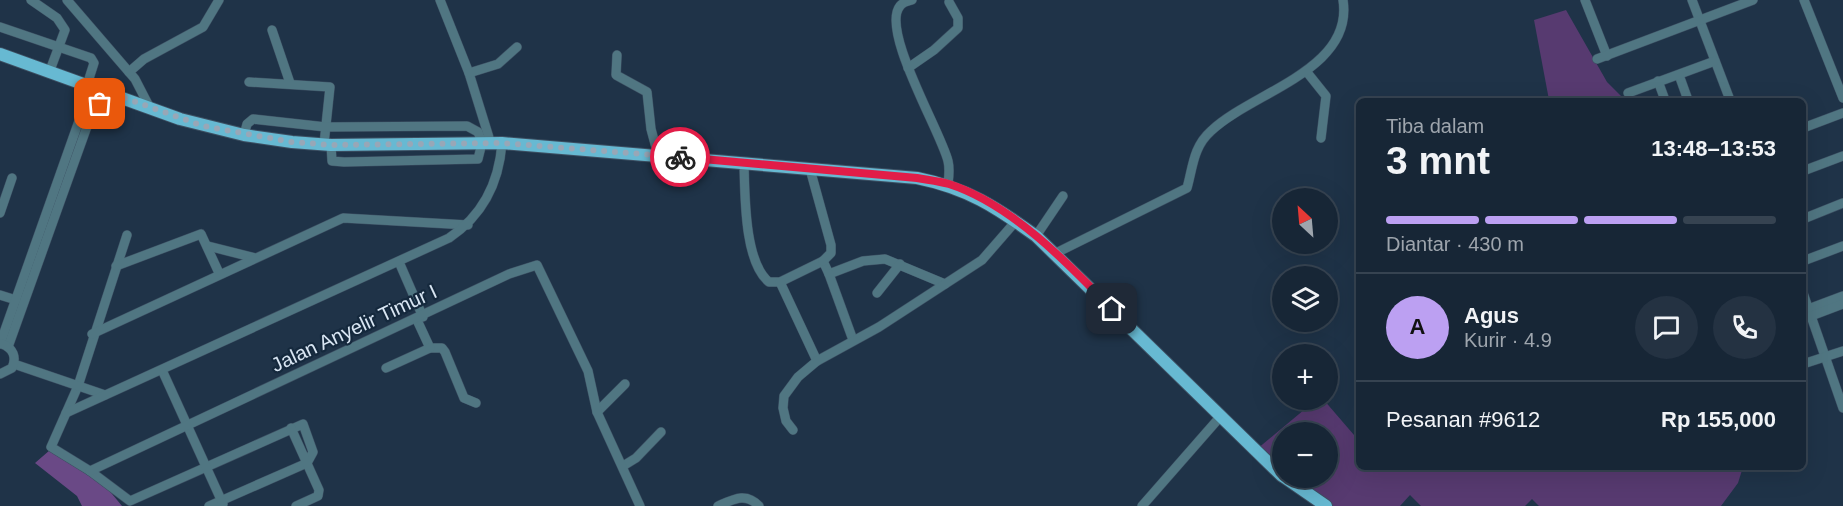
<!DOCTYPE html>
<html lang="id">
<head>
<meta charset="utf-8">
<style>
	:root { --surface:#172636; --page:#243242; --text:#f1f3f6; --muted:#9ea5ad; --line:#364351; --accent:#bca0f2 }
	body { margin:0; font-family:Helvetica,sans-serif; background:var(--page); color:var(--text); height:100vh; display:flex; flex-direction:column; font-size:22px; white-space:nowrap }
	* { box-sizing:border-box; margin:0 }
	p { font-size:20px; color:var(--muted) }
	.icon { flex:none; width:33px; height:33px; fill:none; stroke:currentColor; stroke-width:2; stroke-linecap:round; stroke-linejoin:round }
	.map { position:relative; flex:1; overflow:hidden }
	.details { position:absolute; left:1356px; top:98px; width:450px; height:372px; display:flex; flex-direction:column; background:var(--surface); border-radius:9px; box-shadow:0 6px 24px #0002,0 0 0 2px var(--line) }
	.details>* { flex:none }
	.needle { width:39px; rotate:334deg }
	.tools { position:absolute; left:1272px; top:188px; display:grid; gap:12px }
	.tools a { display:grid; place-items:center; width:66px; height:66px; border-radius:50%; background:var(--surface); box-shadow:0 6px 24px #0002,0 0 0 2px var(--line); font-size:30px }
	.pin { position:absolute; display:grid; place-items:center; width:51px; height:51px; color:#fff; margin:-26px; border-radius:12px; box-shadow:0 3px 9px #0006 }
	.courier { position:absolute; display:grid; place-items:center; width:60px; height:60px; margin:-30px; border:4px solid #e11d48; border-radius:50%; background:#fff; color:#222; box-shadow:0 2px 8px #0007 }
	.head em { font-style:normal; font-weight:700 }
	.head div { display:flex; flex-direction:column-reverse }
	.head { display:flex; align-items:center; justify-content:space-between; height:102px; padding:0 30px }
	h1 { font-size:39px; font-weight:700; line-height:45px }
	.bar { display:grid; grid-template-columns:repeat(4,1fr); gap:9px 6px; align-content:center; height:72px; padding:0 30px }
	.bar i { height:8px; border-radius:4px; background:var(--line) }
	.bar .on { background:var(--accent) }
	.bar p { grid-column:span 4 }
	.line { display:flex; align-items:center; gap:15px; padding:0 30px; border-top:2px solid var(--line) }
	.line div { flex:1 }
	.round { display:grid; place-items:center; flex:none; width:63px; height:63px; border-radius:32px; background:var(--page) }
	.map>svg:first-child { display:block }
	.green { fill:#573a70; fill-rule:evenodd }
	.forest { fill:#6a4986 }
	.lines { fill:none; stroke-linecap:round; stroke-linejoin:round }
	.minor-casing { stroke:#3d5063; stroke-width:10 }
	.major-casing { stroke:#3d5063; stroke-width:14 }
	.minor { stroke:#507682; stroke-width:9 }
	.major { stroke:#67b9d2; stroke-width:12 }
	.done { stroke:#98a7b7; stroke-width:6; stroke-dasharray:0 10.8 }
	.route { stroke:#e11d48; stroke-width:8 }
	.labels { text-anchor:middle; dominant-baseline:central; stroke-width:4.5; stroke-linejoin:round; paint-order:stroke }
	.street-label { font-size:20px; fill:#d9e6f3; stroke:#15293d }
</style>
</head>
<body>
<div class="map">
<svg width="1843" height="506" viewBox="0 0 1843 506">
	<rect width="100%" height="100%" fill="#1f3348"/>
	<g class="green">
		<polygon points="1566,10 1607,82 1625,100 1549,100 1534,20"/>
		<path d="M1317,399H1323L1354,435L1359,430V466L1743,467L1738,483L1721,506H1539L1532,499L1525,506H1421L1410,495L1400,506H1324L1251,454ZM1282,432H1328V477H1282Z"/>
	</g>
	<polygon class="forest" points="50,450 103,483 122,506 82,506 77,496 35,463"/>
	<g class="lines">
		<g class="minor-casing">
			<g id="minor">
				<polyline points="31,0 57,18 65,30 49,73"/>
				<polyline points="67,0 135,79 150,108"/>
				<polyline points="440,0 469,73 491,144"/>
				<path d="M912,0C908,1 903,2 900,6C880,30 941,132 948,161C950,169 949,176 948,184"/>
				<polyline points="1585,0 1607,56"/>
				<polyline points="1692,0 1730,100"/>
				<polyline points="1804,0 1843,98"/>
				<polyline points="0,27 91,58 94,63 87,85"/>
				<polyline points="272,30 290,83"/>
				<polyline points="617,55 616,75 647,92 651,129 658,155"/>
				<polyline points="1597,59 1753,0"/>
				<polyline points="908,68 934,50 958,28 958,18 949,2"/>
				<polyline points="1306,71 1326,96 1321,138"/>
				<polyline points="129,72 144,59 203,27 219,0"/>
				<polyline points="469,73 498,64 517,47"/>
				<polyline points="1679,75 1688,100"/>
				<polyline points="1658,81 1665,100"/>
				<polyline points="249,82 330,87 324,144"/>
				<polyline points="1628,93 1715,61"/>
				<polyline points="1803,128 1843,113"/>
				<polyline points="244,135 247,124 253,119 326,127 467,126 478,132 482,143 478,159 344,162 332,161 331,145"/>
				<path d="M744,164C745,194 744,262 769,282H780L823,261L829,274L863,261L885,259L945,284"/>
				<polyline points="810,169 831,245 831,253 823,261"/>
				<polyline points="1803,171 1843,156"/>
				<polyline points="0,213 12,178"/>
				<polyline points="1803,219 1843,203"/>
				<polyline points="127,235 78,386 51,447 90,471 130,501 303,424 313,452 307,463 209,506"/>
				<polyline points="1036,236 1063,196"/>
				<polyline points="208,246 255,258"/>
				<path d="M1056,253L1187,188C1193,167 1193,147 1211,131C1252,92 1354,70 1343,0"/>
				<polyline points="1803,261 1843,246"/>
				<polyline points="399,262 423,317"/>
				<polyline points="116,266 201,234 219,273"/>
				<polyline points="829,274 853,340"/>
				<polyline points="780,282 817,361"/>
				<polyline points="877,293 900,264"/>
				<polyline points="1803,293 1843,408"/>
				<polyline points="0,295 16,300"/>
				<polyline points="1803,311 1843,296"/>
				<polyline points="1803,319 1843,304"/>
				<polyline points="417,320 430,348 442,348 445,352 464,398 476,403"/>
				<polyline points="92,334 343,218 468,225"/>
				<polyline points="0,344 85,104 80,82"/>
				<polyline points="8,347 94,107 114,95"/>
				<polyline points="14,364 105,395"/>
				<polyline points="1803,364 1843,351"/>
				<polyline points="386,368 430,348"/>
				<polyline points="162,370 223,504"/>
				<path d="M0,374L12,368C17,357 13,348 2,344"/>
				<polyline points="597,412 625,384"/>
				<path d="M66,413L449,238C482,216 499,183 502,143"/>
				<polyline points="291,428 319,490 318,496 296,506"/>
				<polyline points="793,430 786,421 783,408 784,396 798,377 817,361 879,327 982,260 1016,221"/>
				<polyline points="623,466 636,458 661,432"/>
				<polyline points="90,471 509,274 537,265 588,371 597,412 640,506"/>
				<path d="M718,506C734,499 746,492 759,506"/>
				<polyline points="1142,506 1220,417"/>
			</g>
		</g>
		<g class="major-casing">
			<g id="major">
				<path d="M0,54L180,119L244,135L292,142L331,145L502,143L917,178C967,188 996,207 1036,236L1282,476"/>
				<polyline points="1284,477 1326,506"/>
			</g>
		</g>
		<use href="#minor" class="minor"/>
		<use href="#major" class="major"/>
	</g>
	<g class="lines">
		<polyline class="done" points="100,104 94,107 85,104 80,82 203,126 292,142 331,145 502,143 680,157"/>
		<path class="route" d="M680,157L917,178C928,180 939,181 949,184C1011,204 1068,263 1112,309"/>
	</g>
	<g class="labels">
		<g class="street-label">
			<text transform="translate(354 328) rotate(-25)">Jalan Anyelir Timur I</text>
		</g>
	</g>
</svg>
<div class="tools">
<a><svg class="needle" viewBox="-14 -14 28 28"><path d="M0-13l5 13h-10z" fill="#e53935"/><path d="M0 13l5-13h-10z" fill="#9ea5ad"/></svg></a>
<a><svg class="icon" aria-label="layers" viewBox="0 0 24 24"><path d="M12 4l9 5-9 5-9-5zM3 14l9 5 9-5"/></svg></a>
<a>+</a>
<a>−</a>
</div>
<div class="pin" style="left:100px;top:104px;background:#ea580c"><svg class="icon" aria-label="bag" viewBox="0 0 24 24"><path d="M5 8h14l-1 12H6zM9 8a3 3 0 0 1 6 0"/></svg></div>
<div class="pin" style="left:1112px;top:309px;background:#1f2937"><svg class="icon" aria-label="home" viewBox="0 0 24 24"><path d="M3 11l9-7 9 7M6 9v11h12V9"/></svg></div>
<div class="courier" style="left:680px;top:157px"><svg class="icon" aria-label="bike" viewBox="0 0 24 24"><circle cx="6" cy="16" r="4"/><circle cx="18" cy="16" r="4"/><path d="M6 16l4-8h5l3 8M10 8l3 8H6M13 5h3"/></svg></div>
<section class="details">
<div class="head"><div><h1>3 mnt</h1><p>Tiba dalam</p></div><em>13:48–13:53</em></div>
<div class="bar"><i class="on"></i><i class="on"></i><i class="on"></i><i></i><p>Diantar · 430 m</p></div>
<div class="line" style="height:108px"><b class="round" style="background:var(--accent);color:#111">A</b><div><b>Agus</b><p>Kurir · 4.9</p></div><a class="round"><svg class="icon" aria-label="chat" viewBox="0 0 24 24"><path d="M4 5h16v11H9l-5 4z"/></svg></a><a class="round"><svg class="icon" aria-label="phone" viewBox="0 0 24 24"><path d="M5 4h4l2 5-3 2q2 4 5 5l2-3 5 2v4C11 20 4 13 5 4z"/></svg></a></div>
<div class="line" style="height:78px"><div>Pesanan #9612</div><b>Rp 155,000</b></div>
</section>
</div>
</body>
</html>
